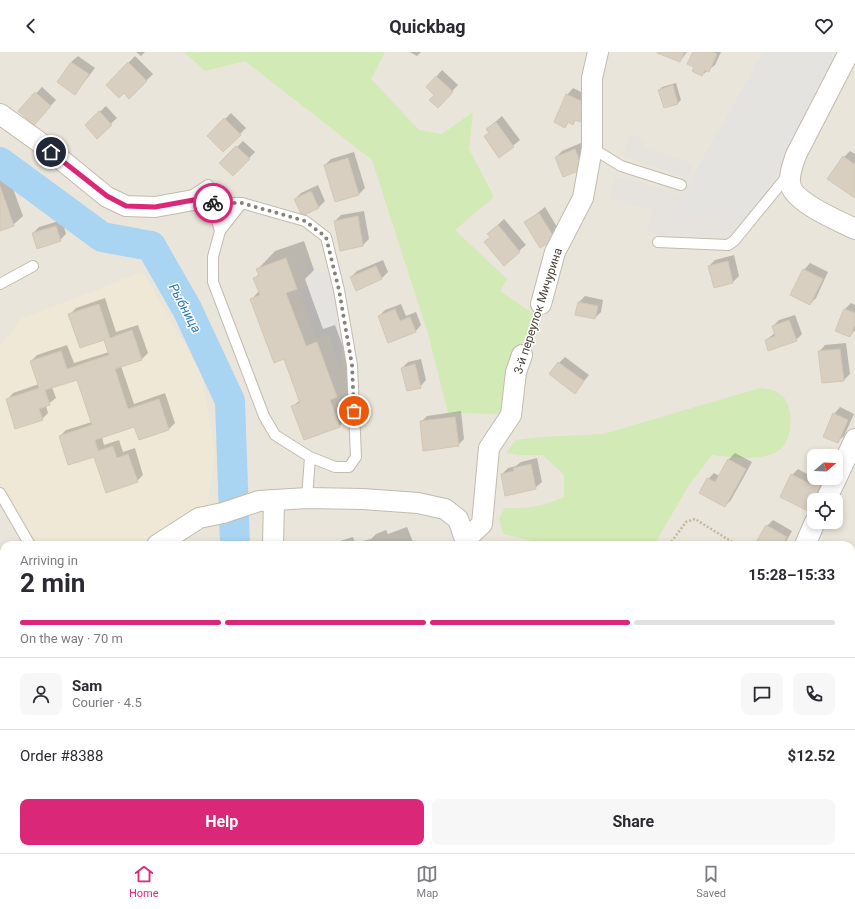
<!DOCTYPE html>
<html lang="en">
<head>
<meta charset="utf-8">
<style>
	:root { --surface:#fff; --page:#f7f7f7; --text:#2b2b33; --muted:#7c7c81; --line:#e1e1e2; --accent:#db2777 }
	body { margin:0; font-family:Roboto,sans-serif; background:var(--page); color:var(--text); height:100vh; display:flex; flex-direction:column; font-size:15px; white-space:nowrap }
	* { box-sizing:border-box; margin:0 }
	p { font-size:13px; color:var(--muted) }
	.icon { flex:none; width:22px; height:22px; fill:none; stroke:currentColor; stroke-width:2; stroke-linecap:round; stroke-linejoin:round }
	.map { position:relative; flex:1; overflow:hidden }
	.panel { position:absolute; left:0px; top:489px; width:855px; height:312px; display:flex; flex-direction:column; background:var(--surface); border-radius:12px 12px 0 0; box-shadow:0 2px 6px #0003 }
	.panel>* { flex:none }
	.needle { width:26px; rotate:71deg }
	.buttons { position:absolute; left:807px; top:397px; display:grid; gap:8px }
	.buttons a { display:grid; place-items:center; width:36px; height:36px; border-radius:8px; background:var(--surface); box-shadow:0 2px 6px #0003; font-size:20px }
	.pin { position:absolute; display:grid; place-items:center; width:34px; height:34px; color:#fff; margin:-17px; border:2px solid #fff; border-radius:50%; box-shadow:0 1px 4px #0007 }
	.courier { position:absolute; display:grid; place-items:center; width:40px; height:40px; margin:-20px; border:3px solid #db2777; border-radius:50%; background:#fff; color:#222; box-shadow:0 1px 5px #0007 }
	.headline em { font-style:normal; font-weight:700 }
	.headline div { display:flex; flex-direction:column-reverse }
	.headline { display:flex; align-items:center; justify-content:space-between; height:68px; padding:0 20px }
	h1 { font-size:26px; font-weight:700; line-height:30px }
	.bar { display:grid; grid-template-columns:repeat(4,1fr); gap:6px 4px; align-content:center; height:48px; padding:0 20px }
	.bar i { height:5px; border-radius:3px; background:var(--line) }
	.bar .selected { background:var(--accent) }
	.bar p { grid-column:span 4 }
	.line { display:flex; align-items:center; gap:10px; padding:0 20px; border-top:1px solid var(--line) }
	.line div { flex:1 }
	.round { display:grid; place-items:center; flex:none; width:42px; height:42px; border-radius:8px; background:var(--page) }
	.primary-button { display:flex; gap:8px; margin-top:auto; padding:8px 20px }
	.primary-button a { flex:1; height:46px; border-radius:8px; background:var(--accent); color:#fff; font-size:16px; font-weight:700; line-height:46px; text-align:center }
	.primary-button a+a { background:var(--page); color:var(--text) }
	header { display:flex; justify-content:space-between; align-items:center; height:52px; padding:0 20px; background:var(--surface); font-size:18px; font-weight:700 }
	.menu { display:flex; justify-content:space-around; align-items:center; height:56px; border-top:1px solid var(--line); background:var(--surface); font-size:11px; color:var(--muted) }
	.menu a { display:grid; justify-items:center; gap:2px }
	.menu .selected { color:var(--accent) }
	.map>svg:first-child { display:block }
	.residential { fill:#eae5da; fill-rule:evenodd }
	.industrial { fill:#e6e2dd }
	.education { fill:#efe8d6 }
	.green { fill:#d2eab5 }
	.parking { fill:#e5e3e0 }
	.shadow { fill:#0003 }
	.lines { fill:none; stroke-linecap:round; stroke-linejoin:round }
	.river { stroke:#a9d4f2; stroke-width:30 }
	.building { fill:#d8cfc1; stroke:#d3c7b4 }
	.service-casing { stroke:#c2bbae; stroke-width:12 }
	.minor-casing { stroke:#c2bbae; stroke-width:22 }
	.path { stroke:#c4b79f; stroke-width:2.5; stroke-dasharray:2 2; stroke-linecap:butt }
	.service { stroke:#fff; stroke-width:10 }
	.minor { stroke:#fff; stroke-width:20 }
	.done { stroke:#878178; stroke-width:4; stroke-dasharray:0 7.2 }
	.route { stroke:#db2777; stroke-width:5 }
	.labels { text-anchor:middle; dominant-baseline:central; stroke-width:3; stroke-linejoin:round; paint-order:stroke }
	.street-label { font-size:12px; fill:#4b4439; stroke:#fff }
	.water-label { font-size:13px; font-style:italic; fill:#2e7ab2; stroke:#fff }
</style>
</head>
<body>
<header><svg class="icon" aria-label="back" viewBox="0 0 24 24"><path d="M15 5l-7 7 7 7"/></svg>Quickbag<svg class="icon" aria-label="heart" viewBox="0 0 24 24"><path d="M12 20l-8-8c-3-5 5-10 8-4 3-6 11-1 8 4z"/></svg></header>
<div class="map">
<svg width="855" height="801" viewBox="0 0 855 801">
	<rect width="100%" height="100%" fill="#f6f3ec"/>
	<path class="residential" d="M0,0H855V801H0ZM814,404H836V426H814ZM814,448H836V470H814ZM4,493H851V797H4Z"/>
	<g class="industrial">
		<polygon points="630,82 645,87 643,94 693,112 688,127 623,104"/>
		<polygon points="615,124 678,142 673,163 743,169 732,187 646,182 653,158 610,146"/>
	</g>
	<polygon class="education" points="143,220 202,323 215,401 205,471 168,493 38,493 0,430 0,294 21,267"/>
	<g class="green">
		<polygon points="184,0 385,0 371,27 419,78 442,82 473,60 469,97 494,145 455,178 507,227 500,239 535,263 510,317 504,362 448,361 429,285 372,108 245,9 205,19"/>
		<path d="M760,336C769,337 778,338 784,346C794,358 793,390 778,399C759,410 732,405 712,403L689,433L654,493H548L503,482L499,466L505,456C527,457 545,454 564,445V423L543,403H520L506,401L516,388L541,385L603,382Z"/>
	</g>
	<g class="parking">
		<polygon points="763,0 839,0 771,136 743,169 673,163 678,142 683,141"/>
		<polygon points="305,210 331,224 342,281 340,317 329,282 316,287 300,238 312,232"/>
	</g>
	<g class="shadow">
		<polygon points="136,0 145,0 141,4"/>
		<polygon points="410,0 421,0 417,4"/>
		<polygon points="659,0 687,0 680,9"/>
		<polygon points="694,0 721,0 715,13 702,23 695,14"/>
		<polygon points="78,4 95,16 75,42 71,10"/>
		<polygon points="135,4 153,22 129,46 124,40 107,33"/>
		<polygon points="442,18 458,33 444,48 435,43 436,25"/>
		<polygon points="676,31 681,48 678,51 664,55 659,38 662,35"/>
		<polygon points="42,35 56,48 40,65 20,59"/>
		<polygon points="573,36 593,46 585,63 579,69 576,68 573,71 569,70 565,74 567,43"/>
		<polygon points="106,54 117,66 97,85 92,67"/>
		<polygon points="231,61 246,76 223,99 208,84"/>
		<polygon points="502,64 520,88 499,105 485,85 490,80 487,77"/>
		<polygon points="243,89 255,100 233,123 221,111"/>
		<polygon points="581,91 589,110 556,105 562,99"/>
		<polygon points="850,99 855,102 855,145 844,105"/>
		<polygon points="354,100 365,136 359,142 325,113 331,107"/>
		<polygon points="8,123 23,164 13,173 0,178 0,126"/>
		<polygon points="318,133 325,149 319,155 302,163 295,147 301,141"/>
		<polygon points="545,155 560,180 554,186 526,170"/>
		<polygon points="364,159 369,187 363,193 335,169 341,163"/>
		<polygon points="504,167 526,193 504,212 488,182"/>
		<polygon points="62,168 66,182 60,188 33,181 39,175"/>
		<polygon points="304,189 314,218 305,227 323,277 335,273 355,327 357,356 340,374 292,355 300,348 284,306 252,247 259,239 255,226 259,222 258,217 275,199"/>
		<polygon points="734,203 739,224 733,230 715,235 709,214 715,208"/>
		<polygon points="383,208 388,220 382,226 351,225 357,219"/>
		<polygon points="810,211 828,220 816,246 810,252 804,218"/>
		<polygon points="585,244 603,248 601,260 595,266 579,250"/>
		<polygon points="105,246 116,280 138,273 148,301 142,307 121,314 134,352 165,341 175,371 169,377 140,387 135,373 102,385 104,393 119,388 123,400 135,396 143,423 137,429 60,384 66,378 92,370 77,326 52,335 56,346 46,354 48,361 42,367 7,348 13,341 39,332 31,309 37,303 67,293 74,311 109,300 104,287 70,262 76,256"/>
		<polygon points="851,251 855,253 855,278 850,284 845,257"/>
		<polygon points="401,252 406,264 416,260 421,273 415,280 379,264 385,258"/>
		<polygon points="795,263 802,282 796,288 766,288 775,281 773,274 779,268"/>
		<polygon points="846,291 850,322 844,328 819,300 825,293"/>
		<polygon points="565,305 589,323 575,340 559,311"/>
		<polygon points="421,307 426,328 420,335 402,316 408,310"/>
		<polygon points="840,355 854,362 844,384 837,390 834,362"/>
		<polygon points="461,359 464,387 458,393 421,370 427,364"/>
		<polygon points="735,401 752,410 731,448 725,454 708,427 714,421 719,424 729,407"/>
		<polygon points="537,406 542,430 535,436 502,422 508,416 516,414 521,410"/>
		<polygon points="798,417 814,426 827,426 816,448 814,448 814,451 808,458 792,423"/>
		<polygon points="773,468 792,479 784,493 756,492 767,474"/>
		<polygon points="407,475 413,490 410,493 336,493 340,489 353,485 355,491 371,487 376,482 386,478 388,482"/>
		<polygon points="851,505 855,507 855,516 851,526"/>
		<polygon points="851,579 855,581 855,599 851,608"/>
		<polygon points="0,626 4,634 0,639"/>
		<polygon points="0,714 4,726 4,797 29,797 31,801 0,801"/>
		<polygon points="88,797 147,797 148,801 89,801"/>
		<polygon points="172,797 193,797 194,801 170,801"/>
		<polygon points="641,797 666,797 665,800 641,801"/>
		<polygon points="765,797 796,797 794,801 767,801"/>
		<polygon points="817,797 836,797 834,801 815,801"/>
	</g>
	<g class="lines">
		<polyline class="river" points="0,110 102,185 151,194 187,257 230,349 235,493"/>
	</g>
	<g class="building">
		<polygon points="657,0 684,0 680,10 657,1"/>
		<polygon points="693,0 713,0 717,2 709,20 705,18 702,24 692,19 694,15 687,12"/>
		<polygon points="71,10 89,22 75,43 57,30"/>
		<polygon points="128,10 147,29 129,47 124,41 119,46 106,33"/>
		<polygon points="436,24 453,40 438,56 429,48 434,43 426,35"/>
		<polygon points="673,33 678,52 664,56 658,38"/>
		<polygon points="35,40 51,54 34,73 18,59"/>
		<polygon points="566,42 588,52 580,70 575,68 573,73 568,70 565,76 554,70"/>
		<polygon points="99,59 112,73 97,87 85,73"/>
		<polygon points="224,66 241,83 223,100 207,84"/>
		<polygon points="496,70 514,95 499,106 484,84 489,81 486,77"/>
		<polygon points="236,94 250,107 233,124 219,111"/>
		<polygon points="575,97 583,117 563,125 555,105"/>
		<polygon points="843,104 854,112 855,110 855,146 827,127"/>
		<polygon points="348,106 359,143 335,150 324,113"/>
		<polygon points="0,134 14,174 0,179"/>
		<polygon points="311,139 319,156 302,164 294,147"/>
		<polygon points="539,161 555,187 540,196 524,170"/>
		<polygon points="358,164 363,194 340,199 334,169"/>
		<polygon points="498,173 520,200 504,214 484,190 490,185 487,182"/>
		<polygon points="56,174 61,189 37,197 32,181"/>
		<polygon points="286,206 297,237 286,241 306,294 317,290 337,345 330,348 340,375 304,388 291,354 300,351 284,307 274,311 250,247 260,243 253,226 259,224 256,217"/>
		<polygon points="728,209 733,231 714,236 708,214"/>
		<polygon points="376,214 382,227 356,239 350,225"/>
		<polygon points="803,217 823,227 810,253 790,243"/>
		<polygon points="578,250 598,254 595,267 575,263"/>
		<polygon points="99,252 110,286 132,278 142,308 115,317 128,357 159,347 169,378 139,388 134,375 95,388 98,399 113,394 117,406 128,402 138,430 106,441 94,405 68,413 59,384 92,373 77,328 45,338 50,353 39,357 43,368 15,377 6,347 39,336 30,309 61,299 67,317 109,303 104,288 80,296 68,262"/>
		<polygon points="395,257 400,269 410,265 416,280 388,291 378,264"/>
		<polygon points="844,257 855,261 855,272 850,285 835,279"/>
		<polygon points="789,268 797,289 768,299 765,288 775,284 772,274"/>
		<polygon points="840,297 844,329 822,331 818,299"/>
		<polygon points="558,310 584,329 575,342 549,322"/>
		<polygon points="415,312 421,336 407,339 401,316"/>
		<polygon points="833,361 848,368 838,391 823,385"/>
		<polygon points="455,365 459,394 423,399 420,369"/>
		<polygon points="728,407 746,417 725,455 699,441 707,426 715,430"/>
		<polygon points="531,412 536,437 505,444 501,422 514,419 513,416"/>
		<polygon points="791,422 810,432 813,426 822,430 808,459 780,445"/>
		<polygon points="766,473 787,485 782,493 755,492"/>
		<polygon points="855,704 855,743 851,741 851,712"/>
		<polygon points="0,782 4,797 7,801 0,801"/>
		<polygon points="87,797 123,797 124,801 88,801"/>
		<polygon points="175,797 184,797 186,801 169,801"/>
		<rect x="640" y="797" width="20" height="4"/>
		<polygon points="764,797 793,797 791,801 765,801 763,800"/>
		<polygon points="815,797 833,797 831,801 814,801"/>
	</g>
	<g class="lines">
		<g class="service-casing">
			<g id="service">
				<polyline points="592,96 621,114 681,133"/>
				<polyline points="190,145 208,133"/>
				<polyline points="220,179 242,151"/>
				<polyline points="658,190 728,193 734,189 788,123"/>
				<polyline points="0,232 33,214"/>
				<polyline points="0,441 30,493"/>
				<polyline points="307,446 310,405 335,415 349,415 356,405 352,313 339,238 326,185 305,169 242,151 212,151 220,179 213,205 213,230 264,364 275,383 310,405"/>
				<polyline points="0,690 4,688"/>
				<polyline points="0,698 4,711"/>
				<polyline points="30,797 32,801"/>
				<polyline points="132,797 133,801"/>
			</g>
		</g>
		<g class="minor-casing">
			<g id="minor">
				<path d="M849,0L796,103C793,112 789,121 790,131C792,150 839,169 855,177"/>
				<polyline points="0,62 42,92 107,145 126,154 155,155 199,147 212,151"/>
				<polyline points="541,252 555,200 583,146 592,96 592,26 598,0"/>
				<polyline points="826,448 855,387"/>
				<polyline points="466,487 482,472 489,396 511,363 516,320 522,303"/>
				<polyline points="157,493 199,466 223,461 259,449 307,446 363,447 418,451 445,457 458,467 467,493"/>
				<polyline points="273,493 274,448"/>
				<polyline points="805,493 815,470"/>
				<polyline points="851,565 855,567"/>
				<polyline points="0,600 4,599"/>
				<polyline points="246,801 246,797"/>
				<polyline points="448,801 448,797"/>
				<polyline points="705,801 706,797"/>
			</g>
		</g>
		<g class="path">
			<polyline points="528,287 536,268"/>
			<polyline points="669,493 686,470 695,467 737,493"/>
		</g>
		<use href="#service" class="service"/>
		<use href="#minor" class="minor"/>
	</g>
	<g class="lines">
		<polyline class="done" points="213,151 242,151 305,169 326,185 339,238 352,313 354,359"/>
		<polyline class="route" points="51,100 107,144 126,154 155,155 199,147 213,151"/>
	</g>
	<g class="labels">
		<g class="street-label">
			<text transform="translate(538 259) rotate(-72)">3-й переулок Мичурина</text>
		</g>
		<g class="water-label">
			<text transform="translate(185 256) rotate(62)">Рыбница</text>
		</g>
	</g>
</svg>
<div class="buttons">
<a><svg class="needle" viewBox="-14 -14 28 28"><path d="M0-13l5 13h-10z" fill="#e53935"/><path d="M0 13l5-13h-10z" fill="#7c7c81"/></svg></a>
<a><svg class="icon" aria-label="locate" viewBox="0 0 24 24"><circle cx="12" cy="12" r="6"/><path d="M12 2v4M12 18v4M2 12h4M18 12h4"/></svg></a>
</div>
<div class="pin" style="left:354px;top:359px;background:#ea580c"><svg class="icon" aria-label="bag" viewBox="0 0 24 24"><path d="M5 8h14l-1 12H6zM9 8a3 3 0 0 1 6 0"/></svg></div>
<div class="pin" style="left:51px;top:100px;background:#1f2937"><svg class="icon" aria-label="home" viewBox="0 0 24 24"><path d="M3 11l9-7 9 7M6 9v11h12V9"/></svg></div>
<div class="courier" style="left:213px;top:151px"><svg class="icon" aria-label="bike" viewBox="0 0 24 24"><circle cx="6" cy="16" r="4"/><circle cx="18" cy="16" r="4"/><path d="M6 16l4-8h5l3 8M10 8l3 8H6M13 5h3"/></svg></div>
<section class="panel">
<div class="headline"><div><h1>2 min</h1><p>Arriving in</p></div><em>15:28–15:33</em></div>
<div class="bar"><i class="selected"></i><i class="selected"></i><i class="selected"></i><i></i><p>On the way · 70 m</p></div>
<div class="line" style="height:72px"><a class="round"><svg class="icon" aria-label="person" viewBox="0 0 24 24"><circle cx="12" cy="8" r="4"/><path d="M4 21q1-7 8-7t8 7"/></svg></a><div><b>Sam</b><p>Courier · 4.5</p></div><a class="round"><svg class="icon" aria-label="chat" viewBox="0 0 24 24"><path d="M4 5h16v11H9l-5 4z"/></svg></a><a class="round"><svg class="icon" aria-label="phone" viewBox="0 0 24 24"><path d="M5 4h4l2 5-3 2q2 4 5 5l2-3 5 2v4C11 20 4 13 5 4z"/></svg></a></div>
<div class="line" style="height:52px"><div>Order #8388</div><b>$12.52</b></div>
<div class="primary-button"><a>Help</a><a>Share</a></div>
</section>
</div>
<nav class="menu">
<a class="selected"><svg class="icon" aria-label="home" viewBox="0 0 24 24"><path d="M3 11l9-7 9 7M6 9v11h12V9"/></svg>Home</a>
<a><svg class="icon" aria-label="map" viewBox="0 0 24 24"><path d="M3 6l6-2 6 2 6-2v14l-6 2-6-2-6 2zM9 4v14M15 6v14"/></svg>Map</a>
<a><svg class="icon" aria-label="saved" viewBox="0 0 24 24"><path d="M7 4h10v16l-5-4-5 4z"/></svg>Saved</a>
</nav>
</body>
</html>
